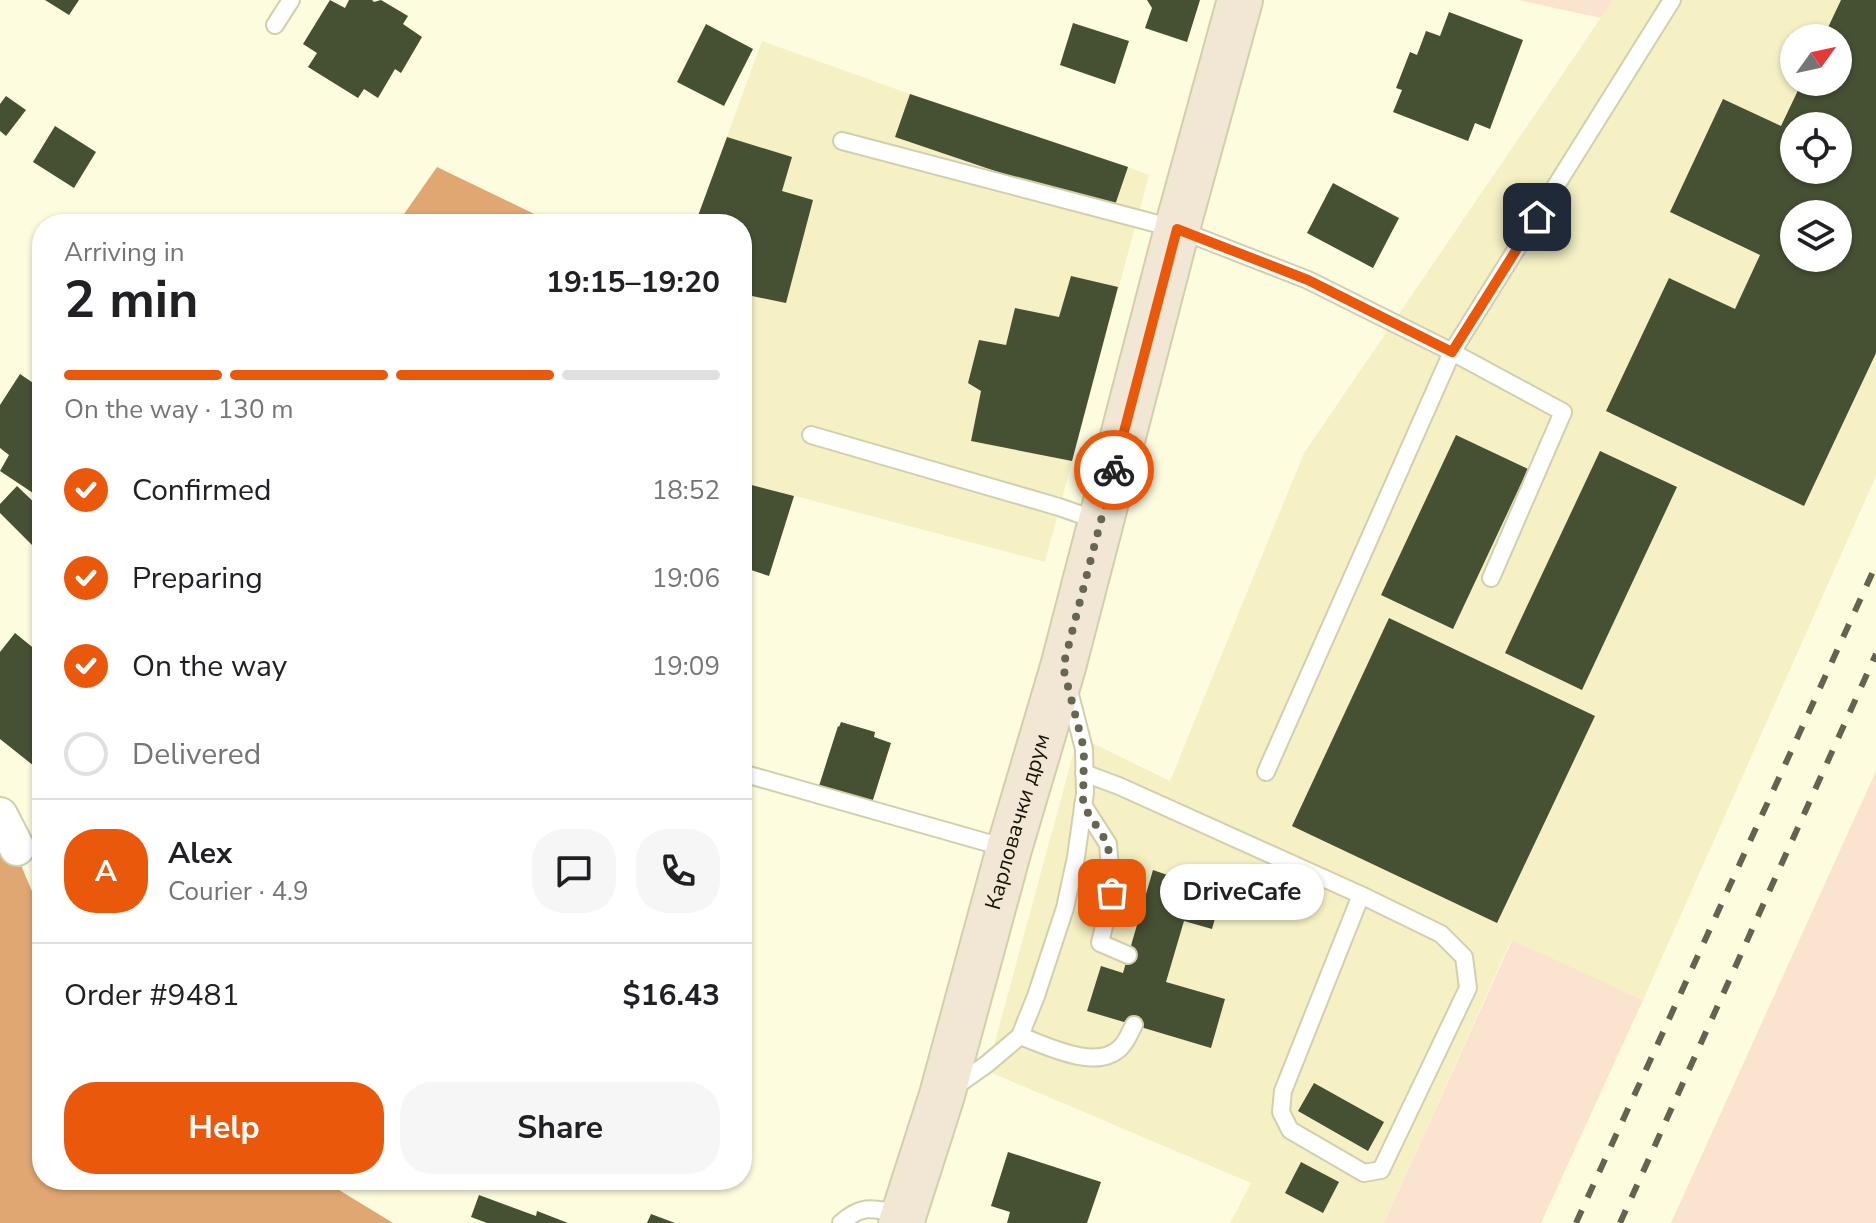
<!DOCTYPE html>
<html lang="en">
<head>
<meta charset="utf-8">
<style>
	:root { --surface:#fff; --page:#f6f6f6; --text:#202124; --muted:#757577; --line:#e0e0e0; --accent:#ea580c }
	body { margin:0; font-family:"Nunito Sans",sans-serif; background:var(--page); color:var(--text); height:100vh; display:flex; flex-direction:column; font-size:30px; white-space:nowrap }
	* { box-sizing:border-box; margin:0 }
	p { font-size:26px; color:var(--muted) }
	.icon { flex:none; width:44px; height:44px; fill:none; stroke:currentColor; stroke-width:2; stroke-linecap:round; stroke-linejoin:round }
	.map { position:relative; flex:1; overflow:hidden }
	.sheet { position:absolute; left:32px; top:214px; width:720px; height:976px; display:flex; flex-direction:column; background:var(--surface); border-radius:32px; box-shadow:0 2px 6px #0004 }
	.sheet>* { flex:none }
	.needle { width:52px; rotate:57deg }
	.tools { position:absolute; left:1780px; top:24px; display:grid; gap:16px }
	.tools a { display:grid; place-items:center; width:72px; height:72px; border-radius:50%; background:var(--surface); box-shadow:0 2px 6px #0004; font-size:40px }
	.pin { position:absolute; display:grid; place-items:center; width:68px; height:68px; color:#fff; margin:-34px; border-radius:16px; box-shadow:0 4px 12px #0006 }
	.courier { position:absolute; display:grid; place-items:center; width:80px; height:80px; margin:-40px; border:6px solid #ea580c; border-radius:50%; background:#fff; color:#222; box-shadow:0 2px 10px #0007 }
	.bubble { position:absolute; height:56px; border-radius:28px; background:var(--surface); box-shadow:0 2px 6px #0004; font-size:26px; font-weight:700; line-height:56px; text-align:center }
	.head em { font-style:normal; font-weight:700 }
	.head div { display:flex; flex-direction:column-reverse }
	.head { display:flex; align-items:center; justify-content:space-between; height:136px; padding:0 32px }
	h1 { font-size:52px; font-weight:700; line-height:60px }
	.bar { display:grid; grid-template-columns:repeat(4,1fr); gap:12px 8px; align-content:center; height:96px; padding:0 32px }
	.bar i { height:10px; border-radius:6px; background:var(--line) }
	.bar .active { background:var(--accent) }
	.bar p { grid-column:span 4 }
	.line { display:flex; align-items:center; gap:20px; padding:0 32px; border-top:2px solid var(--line) }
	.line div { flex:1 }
	.round { display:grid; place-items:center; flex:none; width:84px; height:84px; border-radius:32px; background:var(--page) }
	ol { padding:0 32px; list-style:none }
	li { display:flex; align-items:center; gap:24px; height:88px }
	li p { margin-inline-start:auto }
	li .icon { padding:8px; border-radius:50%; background:var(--accent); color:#fff; stroke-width:4 }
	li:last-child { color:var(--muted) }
	li i { width:44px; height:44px; border:4px solid var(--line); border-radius:50% }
	.button { display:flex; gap:16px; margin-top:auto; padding:16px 32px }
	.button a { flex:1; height:92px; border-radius:32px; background:var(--accent); color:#fff; font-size:32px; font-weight:700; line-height:92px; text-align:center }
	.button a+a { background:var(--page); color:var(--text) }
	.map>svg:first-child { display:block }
	.built { fill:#f5f1c5; fill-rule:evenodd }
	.green { fill:#fae3cf }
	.forest { fill:#e1a773 }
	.building { fill:#465033; fill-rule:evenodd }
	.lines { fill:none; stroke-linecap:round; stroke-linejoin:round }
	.lane-casing { stroke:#d2cfac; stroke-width:20 }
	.street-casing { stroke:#d2cfac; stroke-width:38 }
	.secondary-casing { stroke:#d2cfac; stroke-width:48 }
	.lane { stroke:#fff; stroke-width:16 }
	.street { stroke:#fff; stroke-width:34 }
	.secondary { stroke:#f1e7d4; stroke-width:44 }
	.rail { stroke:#646351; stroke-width:6; stroke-dasharray:14 14; stroke-linecap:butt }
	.done { stroke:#676553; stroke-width:8; stroke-dasharray:0 14.4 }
	.route { stroke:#ea580c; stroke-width:10 }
	.labels { text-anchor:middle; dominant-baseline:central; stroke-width:8; stroke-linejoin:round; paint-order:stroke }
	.street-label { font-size:22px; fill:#151407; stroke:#fefcdf }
</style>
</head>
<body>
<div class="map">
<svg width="1876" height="1223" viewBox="0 0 1876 1223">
	<rect width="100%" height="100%" fill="#fefcdf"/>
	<g class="built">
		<path d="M1613,0H1876V476L1643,1000L1511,940L1384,1223H1230L1251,1183L987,1071L1078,736L1170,781L1304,453ZM1794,38H1838V82H1794ZM1794,126H1838V170H1794ZM1794,214H1838V258H1794Z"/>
		<polygon points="762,41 910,94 1128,167 1149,175 1045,562 742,482 742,310 745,296 742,294 742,224 695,224"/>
	</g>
	<g class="green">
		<polygon points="1518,0 1613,0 1601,18"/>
		<polygon points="1876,771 1876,1223 1671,1223"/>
		<polygon points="1512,940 1643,1000 1541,1223 1384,1223"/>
	</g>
	<g class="forest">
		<polygon points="437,167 555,224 397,224"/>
		<polygon points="0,831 13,846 42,915 42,1180 341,1180 339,1190 393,1223 0,1223"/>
	</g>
	<g class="building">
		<polygon points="45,0 79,0 69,15"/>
		<polygon points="330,0 345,8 349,0 372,0 374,2 381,0 408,16 403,24 422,37 401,73 395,69 378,98 364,89 358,98 308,67 317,53 303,44"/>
		<polygon points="1147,0 1200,0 1187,42 1145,28 1152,8"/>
		<path d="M1841,0H1876V353L1804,506L1606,411L1669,278L1735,309L1760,255L1670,212L1723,99L1781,126L1802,82H1838V38H1823ZM1794,126H1838V170H1794ZM1794,214H1838V258H1794Z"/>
		<polygon points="1449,12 1523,40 1490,129 1475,123 1468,141 1393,112 1402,90 1396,88 1410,52 1417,55 1426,31 1440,36"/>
		<polygon points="1073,23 1129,41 1115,84 1060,65"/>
		<polygon points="706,24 753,49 724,106 677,82"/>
		<polygon points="910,94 1128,167 1113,211 895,137"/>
		<polygon points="6,96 26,110 6,136 0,131 0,104"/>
		<polygon points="55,126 96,152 74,188 33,162"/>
		<polygon points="727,137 792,157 782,191 813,200 786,303 742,294 742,224 695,224"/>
		<polygon points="1333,183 1399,218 1373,268 1307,233"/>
		<polygon points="1071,276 1118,287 1072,461 971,441 981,391 968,383 979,340 1006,345 1015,308 1059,317"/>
		<polygon points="20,374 42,389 42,499 0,471 9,455 0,448 0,405"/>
		<polygon points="1456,435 1528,469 1453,629 1381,595"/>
		<polygon points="1600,451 1677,487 1582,690 1505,653"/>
		<polygon points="748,484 794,496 769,576 742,567 742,504"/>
		<polygon points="17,486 42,510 42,555 0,513 0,504"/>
		<polygon points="1389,618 1595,716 1497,923 1292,826"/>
		<polygon points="15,633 42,655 42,765 39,770 0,739 0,652"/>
		<polygon points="841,722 875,732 874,737 891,743 872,803 819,786 838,726 839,727"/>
		<polygon points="1153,870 1222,894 1212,929 1184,921 1166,982 1225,999 1211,1048 1087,1011 1101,966 1123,973"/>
		<polygon points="1314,1083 1384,1122 1368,1151 1298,1111"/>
		<polygon points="1008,1152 1101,1182 1087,1223 1007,1223 1010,1212 991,1206"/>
		<polygon points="1301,1162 1339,1182 1323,1213 1285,1193"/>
		<polygon points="479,1195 536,1216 537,1211 568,1223 487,1223 471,1217"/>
		<polygon points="651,1214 675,1223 647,1223"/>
	</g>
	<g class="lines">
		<g class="lane-casing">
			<g id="lane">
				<polyline points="275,25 291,0"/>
				<polyline points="842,141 1177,229 1308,280 1452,352 1563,412 1491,578"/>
				<polyline points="811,435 1059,507 1099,521"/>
				<polyline points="1266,772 1452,352 1672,0"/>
				<polyline points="742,773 1006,848"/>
				<polyline points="1084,773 1119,786 1361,895 1441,934 1464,957 1468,988 1381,1170 1364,1173 1290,1130 1281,1112 1283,1091 1361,895"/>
				<polyline points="1083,805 1108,844 1112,893 1100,943 1128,955"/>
				<path d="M1020,1036C1048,1046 1097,1072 1121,1047C1127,1041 1130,1032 1134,1025"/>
				<polyline points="953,1088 987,1064 1020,1036 1036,996 1065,908 1076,857 1085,793 1084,749 1068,687"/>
				<path d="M841,1223C863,1203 875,1209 902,1214"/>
			</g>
		</g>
		<g class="street-casing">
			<polyline id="street" points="0,815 17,848"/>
		</g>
		<g class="secondary-casing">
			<g id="secondary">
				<path id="s1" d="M901,1223L942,1095L1009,849L1063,667L1177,229L1240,0"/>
			</g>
		</g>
		<use href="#lane" class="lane"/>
		<use href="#street" class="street"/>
		<use href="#secondary" class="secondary"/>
		<g class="rail">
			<polyline points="1576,1223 1876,565"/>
			<polyline points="1620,1223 1876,654"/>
		</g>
	</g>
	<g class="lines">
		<polyline class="done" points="1112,893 1108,844 1083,805 1084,749 1063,667 1114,470"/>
		<polyline class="route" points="1114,470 1177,229 1308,280 1452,352 1537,217"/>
	</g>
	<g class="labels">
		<g class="street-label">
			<text stroke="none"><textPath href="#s1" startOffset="418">Карловачки друм</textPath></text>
		</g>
	</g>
</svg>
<div class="tools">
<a><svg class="needle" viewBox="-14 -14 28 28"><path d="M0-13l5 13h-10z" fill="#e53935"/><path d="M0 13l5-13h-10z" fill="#757577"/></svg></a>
<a><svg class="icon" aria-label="locate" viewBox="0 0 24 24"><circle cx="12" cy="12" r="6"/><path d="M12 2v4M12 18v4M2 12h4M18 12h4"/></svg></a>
<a><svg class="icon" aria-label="layers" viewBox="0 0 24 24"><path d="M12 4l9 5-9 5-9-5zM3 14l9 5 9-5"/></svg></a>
</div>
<div class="pin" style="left:1112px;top:893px;background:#ea580c"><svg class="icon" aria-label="bag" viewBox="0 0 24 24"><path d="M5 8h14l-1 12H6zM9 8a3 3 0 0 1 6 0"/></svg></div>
<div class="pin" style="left:1537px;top:217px;background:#1f2937"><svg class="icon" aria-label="home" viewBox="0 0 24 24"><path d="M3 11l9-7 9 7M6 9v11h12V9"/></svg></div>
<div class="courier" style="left:1114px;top:470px"><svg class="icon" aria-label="bike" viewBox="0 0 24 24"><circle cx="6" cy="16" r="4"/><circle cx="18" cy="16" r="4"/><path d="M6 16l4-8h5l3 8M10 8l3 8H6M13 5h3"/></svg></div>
<div class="bubble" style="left:1160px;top:864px;width:164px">DriveCafe</div>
<section class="sheet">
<div class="head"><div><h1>2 min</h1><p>Arriving in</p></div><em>19:15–19:20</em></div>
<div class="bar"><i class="active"></i><i class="active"></i><i class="active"></i><i></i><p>On the way · 130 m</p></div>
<ol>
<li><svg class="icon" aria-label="check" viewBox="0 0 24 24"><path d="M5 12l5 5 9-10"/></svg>Confirmed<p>18:52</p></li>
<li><svg class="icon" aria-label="check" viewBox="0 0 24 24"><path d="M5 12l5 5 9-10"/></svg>Preparing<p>19:06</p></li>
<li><svg class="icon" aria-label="check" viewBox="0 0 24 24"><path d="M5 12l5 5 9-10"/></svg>On the way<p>19:09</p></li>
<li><i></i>Delivered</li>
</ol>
<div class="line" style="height:144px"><b class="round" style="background:var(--accent);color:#fff">A</b><div><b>Alex</b><p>Courier · 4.9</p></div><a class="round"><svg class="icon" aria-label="chat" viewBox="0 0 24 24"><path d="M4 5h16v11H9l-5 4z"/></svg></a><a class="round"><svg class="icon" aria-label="phone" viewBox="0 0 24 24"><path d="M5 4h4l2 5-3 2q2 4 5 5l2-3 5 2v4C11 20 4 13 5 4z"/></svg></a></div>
<div class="line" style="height:104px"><div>Order #9481</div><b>$16.43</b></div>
<div class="button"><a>Help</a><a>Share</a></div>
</section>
</div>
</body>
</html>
